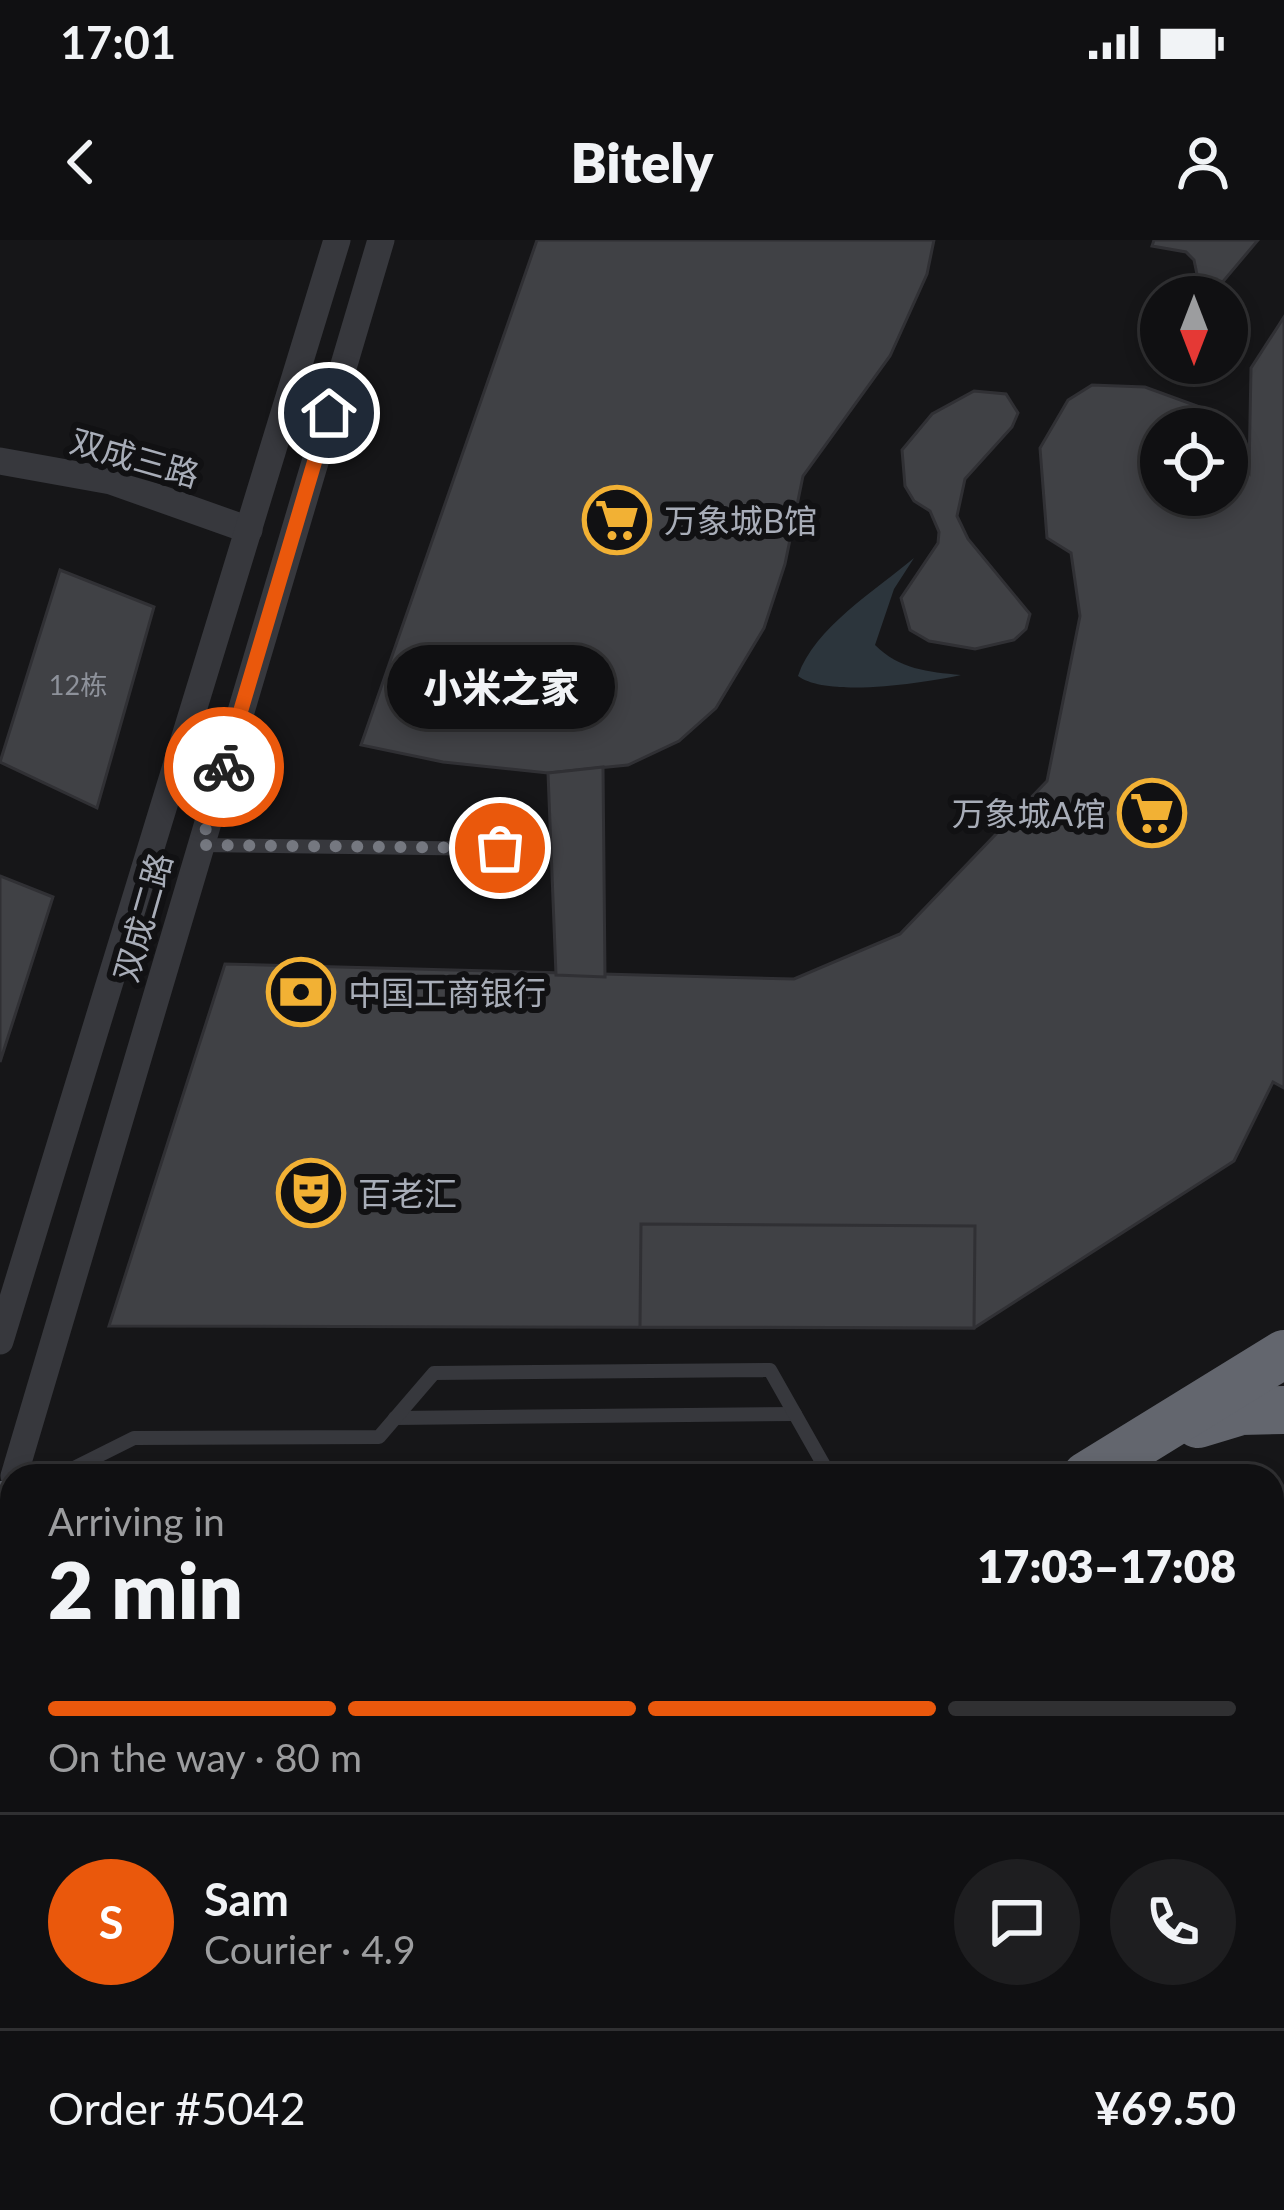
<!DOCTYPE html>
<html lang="en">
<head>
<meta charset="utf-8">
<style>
	:root { --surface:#101012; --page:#1e1e20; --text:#f1f3f6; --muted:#9c9d9f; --line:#303032; --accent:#ea580c }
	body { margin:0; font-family:Lato,"Noto Sans SC",sans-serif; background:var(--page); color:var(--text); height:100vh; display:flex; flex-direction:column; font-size:45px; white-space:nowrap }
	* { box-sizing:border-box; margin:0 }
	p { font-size:39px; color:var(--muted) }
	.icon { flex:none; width:66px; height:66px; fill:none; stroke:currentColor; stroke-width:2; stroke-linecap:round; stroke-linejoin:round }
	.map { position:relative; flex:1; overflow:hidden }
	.details { position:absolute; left:0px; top:1224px; width:1284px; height:747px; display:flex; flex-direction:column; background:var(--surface); border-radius:36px 36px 0 0; box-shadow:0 6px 18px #0003,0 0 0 3px var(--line) }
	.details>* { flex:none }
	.needle { width:78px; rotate:180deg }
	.buttons { position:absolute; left:1140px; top:36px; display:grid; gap:24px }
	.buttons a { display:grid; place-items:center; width:108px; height:108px; border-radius:50%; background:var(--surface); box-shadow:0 6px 18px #0003,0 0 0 3px var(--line); font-size:60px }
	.pin { position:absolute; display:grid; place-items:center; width:102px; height:102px; color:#fff; margin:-51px; border:6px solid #fff; border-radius:50%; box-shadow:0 3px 12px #0007 }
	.courier { position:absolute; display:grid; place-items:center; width:120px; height:120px; margin:-60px; border:9px solid #ea580c; border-radius:50%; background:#fff; color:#222; box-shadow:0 3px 15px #0007 }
	.bubble { position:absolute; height:84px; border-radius:42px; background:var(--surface); box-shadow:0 6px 18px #0003,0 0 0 3px var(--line); font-size:39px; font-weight:800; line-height:84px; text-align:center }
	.overview em { font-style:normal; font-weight:800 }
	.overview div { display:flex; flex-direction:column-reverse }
	.overview { display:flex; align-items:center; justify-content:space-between; height:204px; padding:0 48px }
	h1 { font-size:78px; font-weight:800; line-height:90px }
	.bar { display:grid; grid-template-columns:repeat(4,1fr); gap:18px 12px; align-content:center; height:144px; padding:0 48px }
	.bar i { height:15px; border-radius:9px; background:var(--line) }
	.bar .active { background:var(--accent) }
	.bar p { grid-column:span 4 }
	.line { display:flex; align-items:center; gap:30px; padding:0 48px; border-top:3px solid var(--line) }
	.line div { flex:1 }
	.round { display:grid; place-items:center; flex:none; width:126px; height:126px; border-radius:63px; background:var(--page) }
	.status { display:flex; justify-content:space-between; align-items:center; height:84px; padding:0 60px; background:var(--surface); direction:ltr }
	.status svg { height:33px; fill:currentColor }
	header { display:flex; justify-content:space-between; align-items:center; height:156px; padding:0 48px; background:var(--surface); font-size:54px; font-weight:800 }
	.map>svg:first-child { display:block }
	.water { fill:#2c353c }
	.building { fill:#404145; stroke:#303034; stroke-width:3 }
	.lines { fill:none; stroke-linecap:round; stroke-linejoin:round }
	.lane { stroke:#37383d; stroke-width:14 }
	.street { stroke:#37383d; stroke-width:27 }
	.secondary { stroke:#45474d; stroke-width:36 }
	.primary { stroke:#53555c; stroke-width:42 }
	.highway { stroke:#63666e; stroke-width:48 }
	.done { stroke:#757880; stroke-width:12; stroke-dasharray:0 21.6 }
	.route { stroke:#ea580c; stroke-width:15 }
	.labels { text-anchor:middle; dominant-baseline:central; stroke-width:12; stroke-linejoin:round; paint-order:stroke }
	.number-label { font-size:27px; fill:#8e929b }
	.street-label { font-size:33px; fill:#a8adb8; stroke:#111113 }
	.poi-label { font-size:33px; fill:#a8adb8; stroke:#111113; text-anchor:start }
</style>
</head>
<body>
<div class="status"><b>17:01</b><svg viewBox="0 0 49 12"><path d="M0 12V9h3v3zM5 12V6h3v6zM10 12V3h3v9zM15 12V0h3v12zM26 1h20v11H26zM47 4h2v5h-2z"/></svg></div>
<header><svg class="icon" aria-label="back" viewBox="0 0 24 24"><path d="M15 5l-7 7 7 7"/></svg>Bitely<svg class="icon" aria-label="person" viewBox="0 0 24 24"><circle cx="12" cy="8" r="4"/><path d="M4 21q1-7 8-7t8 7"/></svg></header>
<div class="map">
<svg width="1284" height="1970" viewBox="0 0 1284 1970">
	<rect width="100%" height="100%" fill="#161618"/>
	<path class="water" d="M914,318L894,349L875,405C899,429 928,432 961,435C925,443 827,458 798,436C814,388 876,350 914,318Z"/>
	<g class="building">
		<polygon points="537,0 934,0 927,34 890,116 803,236 785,324 764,388 716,468 679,501 628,525 548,533 443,522 361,505"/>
		<polygon points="1258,0 1210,57 1200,49 1194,20 1186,12 1152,6 1154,0"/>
		<polygon points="1284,77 1284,848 1273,842 1234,921 974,1088 109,1086 225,724 794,739 900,694 1047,541 1080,376 1071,313 1047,298 1040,208 1068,160 1092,145 1145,147 1208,170 1220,189 1161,189 1161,255 1227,255 1227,199 1249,232 1251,128"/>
		<polygon points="974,151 1006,154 1018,173 1012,187 965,239 957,276 968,299 1030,374 1026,389 1014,400 975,409 929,401 910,390 901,358 938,303 939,292 930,271 914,261 905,246 902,210 932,174"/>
		<polygon points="60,330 154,367 97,568 0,522"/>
		<polygon points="603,527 605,737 556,735 548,533"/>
		<polygon points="0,636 53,657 0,822"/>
		<polygon points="641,984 975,986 974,1088 640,1087"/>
		<rect x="0" y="1509" width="12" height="57"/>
	</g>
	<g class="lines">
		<g class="lane">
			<polyline points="201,605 500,609"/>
			<polyline points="395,1178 795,1174"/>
			<polyline points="58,1236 134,1198 379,1197 434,1133 770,1130 830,1236"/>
		</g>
		<g class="street">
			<polyline points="0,221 111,241 249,290"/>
			<polyline points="0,1101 337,0"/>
			<polyline points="14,1236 381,0"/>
		</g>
		<polyline class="secondary" points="1272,1427 1284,1393"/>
		<g class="primary">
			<polyline points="0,1262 12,1262"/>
			<polyline points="1272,1292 1284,1295"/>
			<polyline points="0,1347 12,1346"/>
			<polyline points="1272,1368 1284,1372"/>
		</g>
		<g class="highway">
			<polyline points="1198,1184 1241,1171 1284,1170"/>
			<polyline points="1086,1236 1284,1114"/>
			<polyline points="0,1315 12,1315"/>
			<polyline points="1272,1475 1284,1443"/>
			<polyline points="1174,1970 1176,1959"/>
		</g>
	</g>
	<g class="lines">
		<polyline class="done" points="224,527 201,605 500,608"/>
		<polyline class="route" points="224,527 329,173"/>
	</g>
	<defs>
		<g id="supermarket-ring" transform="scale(3.45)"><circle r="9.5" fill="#111113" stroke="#f2b134" stroke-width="1.5"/><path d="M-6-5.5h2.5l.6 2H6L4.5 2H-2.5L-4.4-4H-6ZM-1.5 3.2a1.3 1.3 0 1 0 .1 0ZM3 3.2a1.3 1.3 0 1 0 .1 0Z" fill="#f2b134"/></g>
		<g id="bank-ring" transform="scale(3.45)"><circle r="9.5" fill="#111113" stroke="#f2b134" stroke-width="1.5"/><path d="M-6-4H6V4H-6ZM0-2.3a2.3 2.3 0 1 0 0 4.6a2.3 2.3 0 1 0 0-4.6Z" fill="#f2b134"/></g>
		<g id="theatre-ring" transform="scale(3.45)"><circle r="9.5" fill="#111113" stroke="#f2b134" stroke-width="1.5"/><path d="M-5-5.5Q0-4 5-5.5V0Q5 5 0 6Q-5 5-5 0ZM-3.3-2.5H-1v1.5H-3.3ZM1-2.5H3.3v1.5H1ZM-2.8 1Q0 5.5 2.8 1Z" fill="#f2b134"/></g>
	</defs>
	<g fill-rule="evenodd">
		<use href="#supermarket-ring" x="617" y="280"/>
		<use href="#supermarket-ring" x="1152" y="573"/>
		<use href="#bank-ring" x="301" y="752"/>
		<use href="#theatre-ring" x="311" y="953"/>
	</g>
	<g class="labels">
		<g class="number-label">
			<text x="78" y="444">12栋</text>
		</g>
		<g class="street-label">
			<text transform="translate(135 217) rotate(16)">双成三路</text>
			<text transform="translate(142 677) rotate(-74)">双成二路</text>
		</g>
		<g class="poi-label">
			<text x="664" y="280">万象城B馆</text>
			<text x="1106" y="573" text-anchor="end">万象城A馆</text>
			<text x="348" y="752">中国工商银行</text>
			<text x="358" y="953">百老汇</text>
		</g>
	</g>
</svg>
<div class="buttons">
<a><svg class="needle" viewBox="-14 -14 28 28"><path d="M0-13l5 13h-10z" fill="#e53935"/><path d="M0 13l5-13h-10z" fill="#9c9d9f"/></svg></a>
<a><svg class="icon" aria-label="locate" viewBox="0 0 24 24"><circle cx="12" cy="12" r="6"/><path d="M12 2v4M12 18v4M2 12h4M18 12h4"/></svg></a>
</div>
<div class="pin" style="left:500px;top:608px;background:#ea580c"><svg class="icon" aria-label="bag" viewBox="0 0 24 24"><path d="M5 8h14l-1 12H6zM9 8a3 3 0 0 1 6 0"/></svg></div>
<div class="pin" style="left:329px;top:173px;background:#1f2937"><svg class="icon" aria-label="home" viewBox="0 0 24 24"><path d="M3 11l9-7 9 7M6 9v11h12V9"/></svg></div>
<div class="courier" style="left:224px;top:527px"><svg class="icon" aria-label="bike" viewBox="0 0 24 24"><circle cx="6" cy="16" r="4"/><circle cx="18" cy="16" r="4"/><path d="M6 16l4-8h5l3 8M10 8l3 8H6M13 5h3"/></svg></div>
<div class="bubble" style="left:387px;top:405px;width:228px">小米之家</div>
<section class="details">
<div class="overview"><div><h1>2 min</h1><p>Arriving in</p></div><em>17:03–17:08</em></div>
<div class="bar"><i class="active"></i><i class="active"></i><i class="active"></i><i></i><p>On the way · 80 m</p></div>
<div class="line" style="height:216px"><b class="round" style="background:var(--accent);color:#fff">S</b><div><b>Sam</b><p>Courier · 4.9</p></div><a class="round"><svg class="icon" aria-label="chat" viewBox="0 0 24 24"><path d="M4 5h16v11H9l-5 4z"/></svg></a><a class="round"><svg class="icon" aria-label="phone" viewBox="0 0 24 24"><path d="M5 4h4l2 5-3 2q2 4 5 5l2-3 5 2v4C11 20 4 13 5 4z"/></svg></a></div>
<div class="line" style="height:156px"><div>Order #5042</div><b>¥69.50</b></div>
</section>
</div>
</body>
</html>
